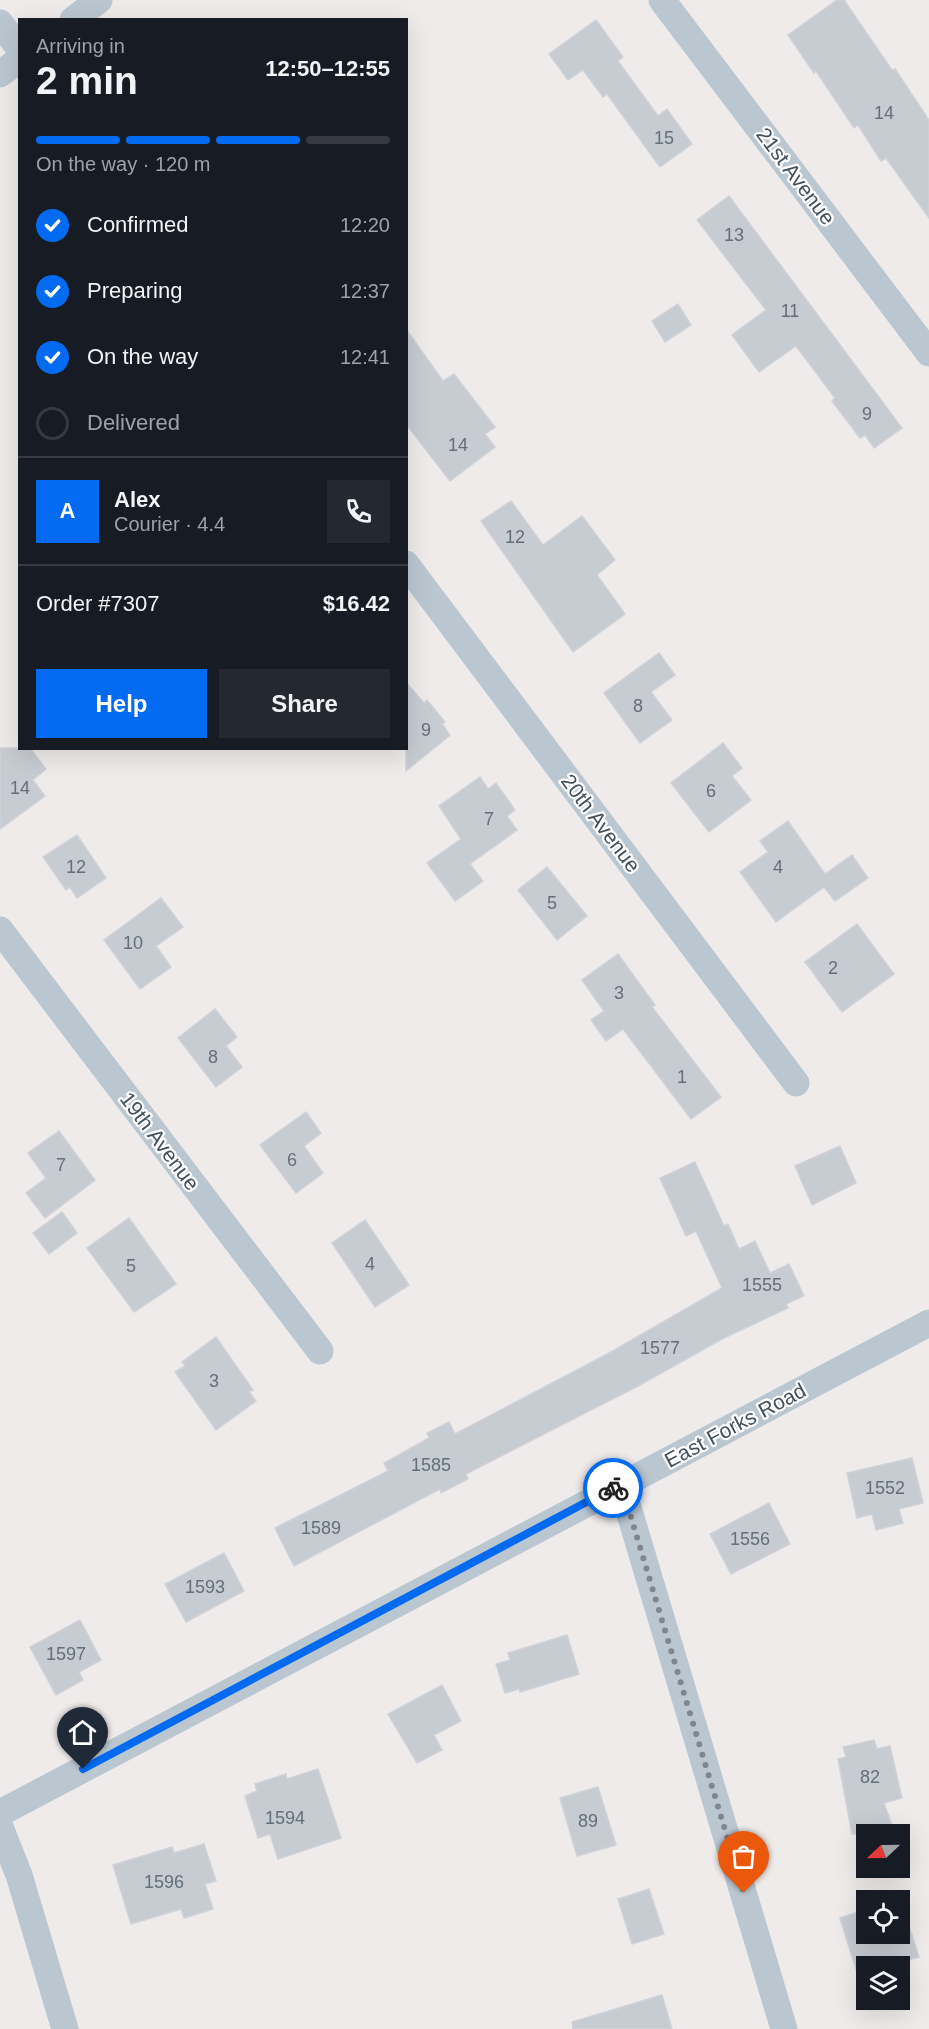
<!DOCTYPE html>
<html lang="en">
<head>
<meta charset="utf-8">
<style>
	:root { --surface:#171b24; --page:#242831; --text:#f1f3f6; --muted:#9ea1a6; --line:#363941; --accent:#036bf2 }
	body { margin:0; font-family:Arial,sans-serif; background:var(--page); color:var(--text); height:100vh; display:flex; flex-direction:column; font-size:22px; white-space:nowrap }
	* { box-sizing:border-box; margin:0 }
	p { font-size:20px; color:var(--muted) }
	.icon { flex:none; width:33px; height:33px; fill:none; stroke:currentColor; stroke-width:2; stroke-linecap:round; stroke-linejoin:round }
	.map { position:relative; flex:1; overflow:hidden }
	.side { position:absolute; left:18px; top:18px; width:390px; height:732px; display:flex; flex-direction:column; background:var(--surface); border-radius:0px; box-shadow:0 6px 24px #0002 }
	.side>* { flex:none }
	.needle { width:39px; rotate:248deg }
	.buttons { position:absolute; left:856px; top:1824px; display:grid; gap:12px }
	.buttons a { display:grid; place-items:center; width:54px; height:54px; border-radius:0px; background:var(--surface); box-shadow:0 6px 24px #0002; font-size:30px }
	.pin { position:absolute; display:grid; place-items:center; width:51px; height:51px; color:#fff; margin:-62px -26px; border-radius:50% 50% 50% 0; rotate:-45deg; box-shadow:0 0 6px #0007 }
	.pin .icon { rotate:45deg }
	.courier { position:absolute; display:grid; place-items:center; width:60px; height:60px; margin:-30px; border:4px solid #036bf2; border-radius:50%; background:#fff; color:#222; box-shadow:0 2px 8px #0007 }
	.summary em { font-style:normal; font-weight:700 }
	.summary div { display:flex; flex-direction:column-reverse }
	.summary { display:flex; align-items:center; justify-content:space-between; height:102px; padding:0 18px }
	h1 { font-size:39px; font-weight:700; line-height:45px }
	.bar { display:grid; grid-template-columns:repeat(4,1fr); gap:9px 6px; align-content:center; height:72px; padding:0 18px }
	.bar i { height:8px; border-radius:4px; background:var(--line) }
	.bar .active { background:var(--accent) }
	.bar p { grid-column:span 4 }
	.line { display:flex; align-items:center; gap:15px; padding:0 18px; border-top:2px solid var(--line) }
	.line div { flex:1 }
	.round { display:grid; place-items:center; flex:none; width:63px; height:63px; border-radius:0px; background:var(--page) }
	ol { padding:0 18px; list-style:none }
	li { display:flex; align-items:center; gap:18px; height:66px }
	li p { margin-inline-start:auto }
	li .icon { padding:6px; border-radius:50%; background:var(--accent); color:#fff; stroke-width:4 }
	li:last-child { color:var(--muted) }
	li i { width:33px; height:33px; border:3px solid var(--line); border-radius:50% }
	.action { display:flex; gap:12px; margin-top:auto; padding:12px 18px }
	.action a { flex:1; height:69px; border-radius:0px; background:var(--accent); color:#fff; font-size:24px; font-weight:700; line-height:69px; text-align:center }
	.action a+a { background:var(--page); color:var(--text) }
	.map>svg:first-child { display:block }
	.building { fill:#c7cbd2; stroke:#cfd2d9; stroke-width:1.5 }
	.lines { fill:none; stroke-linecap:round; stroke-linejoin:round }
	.minor { stroke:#bac7d1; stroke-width:27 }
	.done { stroke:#7f868e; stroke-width:6; stroke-dasharray:0 10.8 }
	.route { stroke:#036bf2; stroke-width:8 }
	.labels { text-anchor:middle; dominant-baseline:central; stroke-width:4.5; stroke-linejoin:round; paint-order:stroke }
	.number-label { font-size:18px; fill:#636f7a }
	.street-label { font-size:21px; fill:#42505c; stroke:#fff }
</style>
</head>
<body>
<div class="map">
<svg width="929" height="2029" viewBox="0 0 929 2029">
	<rect width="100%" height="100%" fill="#efebeb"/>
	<g class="building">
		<polygon points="837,0 844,0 892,70 895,69 929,120 929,218 886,158 881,161 858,125 854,128 816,71 814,73 788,35"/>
		<polygon points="596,20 623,57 618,61 658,116 667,109 692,144 660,167 607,94 603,97 583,70 568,80 549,54"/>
		<polygon points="729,196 902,428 874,448 865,435 860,438 832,401 835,398 796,346 759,372 732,335 766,310 697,220"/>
		<polygon points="678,304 691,325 665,342 652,321"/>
		<polygon points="406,329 443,381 454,374 495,427 485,434 495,447 450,481 406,424"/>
		<polygon points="511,501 543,545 582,516 615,560 597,575 625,614 573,652 481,521"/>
		<polygon points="659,653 675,675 651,692 672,720 640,743 604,693"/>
		<polygon points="406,682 424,703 427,700 445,722 442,724 450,735 406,771"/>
		<polygon points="723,743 742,768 732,776 751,800 709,832 671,783"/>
		<polygon points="0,748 30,748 46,769 33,780 45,796 0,829"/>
		<polygon points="480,777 488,789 496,783 515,810 507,816 517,830 470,864 483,881 455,901 427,863 461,839 439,806"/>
		<polygon points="788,821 825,874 852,855 868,878 835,901 824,887 776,922 740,872 768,852 760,841"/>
		<polygon points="77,835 106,878 77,898 70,887 66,890 43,857"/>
		<polygon points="547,867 587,916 557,940 518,890"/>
		<polygon points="161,898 183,927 156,946 171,967 140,989 104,940"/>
		<polygon points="857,924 894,974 842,1012 805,962"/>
		<polygon points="618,954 655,1005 652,1007 721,1097 691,1119 623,1029 606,1041 591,1020 604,1011 582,980"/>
		<polygon points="215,1009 237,1037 226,1046 242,1067 216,1087 178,1038"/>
		<polygon points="306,1112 321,1133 304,1146 323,1173 296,1193 260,1145"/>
		<polygon points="59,1131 95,1180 45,1218 26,1193 46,1178 28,1153"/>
		<polygon points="840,1146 856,1183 812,1205 795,1166"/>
		<polygon points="695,1162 724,1226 728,1224 739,1249 755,1241 770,1273 789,1264 804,1296 786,1304 788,1308 722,1339 640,1385 466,1474 468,1479 441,1493 440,1489 294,1566 275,1528 388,1471 384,1463 429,1438 427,1433 449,1422 455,1434 611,1352 722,1288 696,1231 686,1236 660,1178"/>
		<polygon points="62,1212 77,1233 49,1254 33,1233"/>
		<polygon points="129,1218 176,1284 134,1312 87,1248"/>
		<polygon points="365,1220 409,1285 375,1307 332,1243"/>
		<polygon points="216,1337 253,1390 249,1392 256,1401 216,1430 175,1372 185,1366 182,1362"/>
		<polygon points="912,1458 923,1503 899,1509 903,1523 876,1530 872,1514 857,1518 847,1473"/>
		<polygon points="769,1503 790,1544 731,1574 710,1534"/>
		<polygon points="224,1553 244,1591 186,1622 165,1584"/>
		<polygon points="80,1620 101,1660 79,1672 83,1680 56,1695 30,1647"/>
		<polygon points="567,1635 579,1674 520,1692 519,1689 505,1693 496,1664 510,1660 508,1653"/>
		<polygon points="442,1685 461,1721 434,1735 442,1750 417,1763 388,1714"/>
		<polygon points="874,1740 877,1749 890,1746 902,1798 884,1803 895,1834 852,1834 838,1759 846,1757 843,1747"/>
		<polygon points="318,1769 341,1838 278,1859 270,1834 258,1838 245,1796 257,1791 255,1784 286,1774 287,1779"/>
		<polygon points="598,1787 616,1845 577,1856 560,1798"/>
		<polygon points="204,1844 216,1881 205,1884 213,1909 184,1918 181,1909 131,1924 113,1865 172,1847 174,1853"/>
		<polygon points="649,1889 664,1934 632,1944 618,1899"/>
		<polygon points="900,1898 919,1957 889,1966 867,1966 867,1973 858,1976 840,1918 867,1909 867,1934 900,1934 900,1900 894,1900"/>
		<polygon points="662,1995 672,2029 573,2029 572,2022"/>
	</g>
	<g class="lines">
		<g class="minor">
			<polyline points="662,0 929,353"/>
			<polyline points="73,20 99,0"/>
			<polyline points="0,23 20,49"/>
			<polyline points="0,74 20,59"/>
			<polyline points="406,564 796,1083"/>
			<polyline points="0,930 320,1351"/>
			<polyline points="621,1484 784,2029"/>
			<polyline points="0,1813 929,1323"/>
			<polyline points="0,1827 19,1875 65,2029"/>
		</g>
	</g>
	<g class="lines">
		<polyline class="done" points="613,1488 621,1484 744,1893"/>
		<polyline class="route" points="83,1769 613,1488"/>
	</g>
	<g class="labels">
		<g class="number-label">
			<text x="884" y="113">14</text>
			<text x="664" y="138">15</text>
			<text x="734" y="235">13</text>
			<text x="790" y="311">11</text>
			<text x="867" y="414">9</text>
			<text x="458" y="445">14</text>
			<text x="515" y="537">12</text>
			<text x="638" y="706">8</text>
			<text x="426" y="730">9</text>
			<text x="20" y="788">14</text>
			<text x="711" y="791">6</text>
			<text x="489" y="819">7</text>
			<text x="76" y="867">12</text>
			<text x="778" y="867">4</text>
			<text x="552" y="903">5</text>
			<text x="133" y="943">10</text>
			<text x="833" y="968">2</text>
			<text x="619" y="993">3</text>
			<text x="213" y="1057">8</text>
			<text x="682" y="1077">1</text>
			<text x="292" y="1160">6</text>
			<text x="61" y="1165">7</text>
			<text x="370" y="1264">4</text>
			<text x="131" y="1266">5</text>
			<text x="762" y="1285">1555</text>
			<text x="660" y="1348">1577</text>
			<text x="214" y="1381">3</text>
			<text x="431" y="1465">1585</text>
			<text x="885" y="1488">1552</text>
			<text x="321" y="1528">1589</text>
			<text x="750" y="1539">1556</text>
			<text x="205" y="1587">1593</text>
			<text x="66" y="1654">1597</text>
			<text x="870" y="1777">82</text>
			<text x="285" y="1818">1594</text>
			<text x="588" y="1821">89</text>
			<text x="164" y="1882">1596</text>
		</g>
		<g class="street-label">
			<text transform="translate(796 176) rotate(53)">21st Avenue</text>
			<text transform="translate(601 823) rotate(53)">20th Avenue</text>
			<text transform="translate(160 1141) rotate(53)">19th Avenue</text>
			<text transform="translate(735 1425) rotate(-28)">East Forks Road</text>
		</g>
	</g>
</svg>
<div class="buttons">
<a><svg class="needle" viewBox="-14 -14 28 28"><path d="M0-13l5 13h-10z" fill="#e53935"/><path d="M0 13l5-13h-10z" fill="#9ea1a6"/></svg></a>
<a><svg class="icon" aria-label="locate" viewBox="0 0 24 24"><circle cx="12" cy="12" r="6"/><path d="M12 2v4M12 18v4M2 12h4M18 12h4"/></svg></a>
<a><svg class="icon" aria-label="layers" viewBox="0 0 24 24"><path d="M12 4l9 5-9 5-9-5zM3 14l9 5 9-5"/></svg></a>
</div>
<div class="pin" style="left:744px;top:1893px;background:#ea580c"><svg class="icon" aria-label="bag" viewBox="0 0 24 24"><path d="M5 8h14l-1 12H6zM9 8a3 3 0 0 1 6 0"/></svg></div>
<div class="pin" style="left:83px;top:1769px;background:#1f2937"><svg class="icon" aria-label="home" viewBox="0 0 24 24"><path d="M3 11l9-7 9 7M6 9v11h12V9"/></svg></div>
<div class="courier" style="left:613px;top:1488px"><svg class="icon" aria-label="bike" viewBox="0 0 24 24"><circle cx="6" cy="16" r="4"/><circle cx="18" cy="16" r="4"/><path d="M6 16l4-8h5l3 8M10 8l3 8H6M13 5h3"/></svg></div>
<section class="side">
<div class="summary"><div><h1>2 min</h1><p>Arriving in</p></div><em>12:50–12:55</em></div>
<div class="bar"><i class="active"></i><i class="active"></i><i class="active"></i><i></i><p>On the way · 120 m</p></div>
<ol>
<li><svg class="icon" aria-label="check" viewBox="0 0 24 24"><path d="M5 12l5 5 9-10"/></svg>Confirmed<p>12:20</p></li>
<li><svg class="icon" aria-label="check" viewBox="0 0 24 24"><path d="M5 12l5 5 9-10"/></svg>Preparing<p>12:37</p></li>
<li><svg class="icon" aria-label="check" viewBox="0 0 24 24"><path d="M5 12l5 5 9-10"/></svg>On the way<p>12:41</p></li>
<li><i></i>Delivered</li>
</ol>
<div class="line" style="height:108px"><b class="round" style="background:var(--accent);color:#fff">A</b><div><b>Alex</b><p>Courier · 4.4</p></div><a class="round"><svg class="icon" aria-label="phone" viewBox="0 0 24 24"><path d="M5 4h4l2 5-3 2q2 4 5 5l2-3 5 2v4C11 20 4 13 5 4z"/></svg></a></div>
<div class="line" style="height:78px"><div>Order #7307</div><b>$16.42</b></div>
<div class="action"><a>Help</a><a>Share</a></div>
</section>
</div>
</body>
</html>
